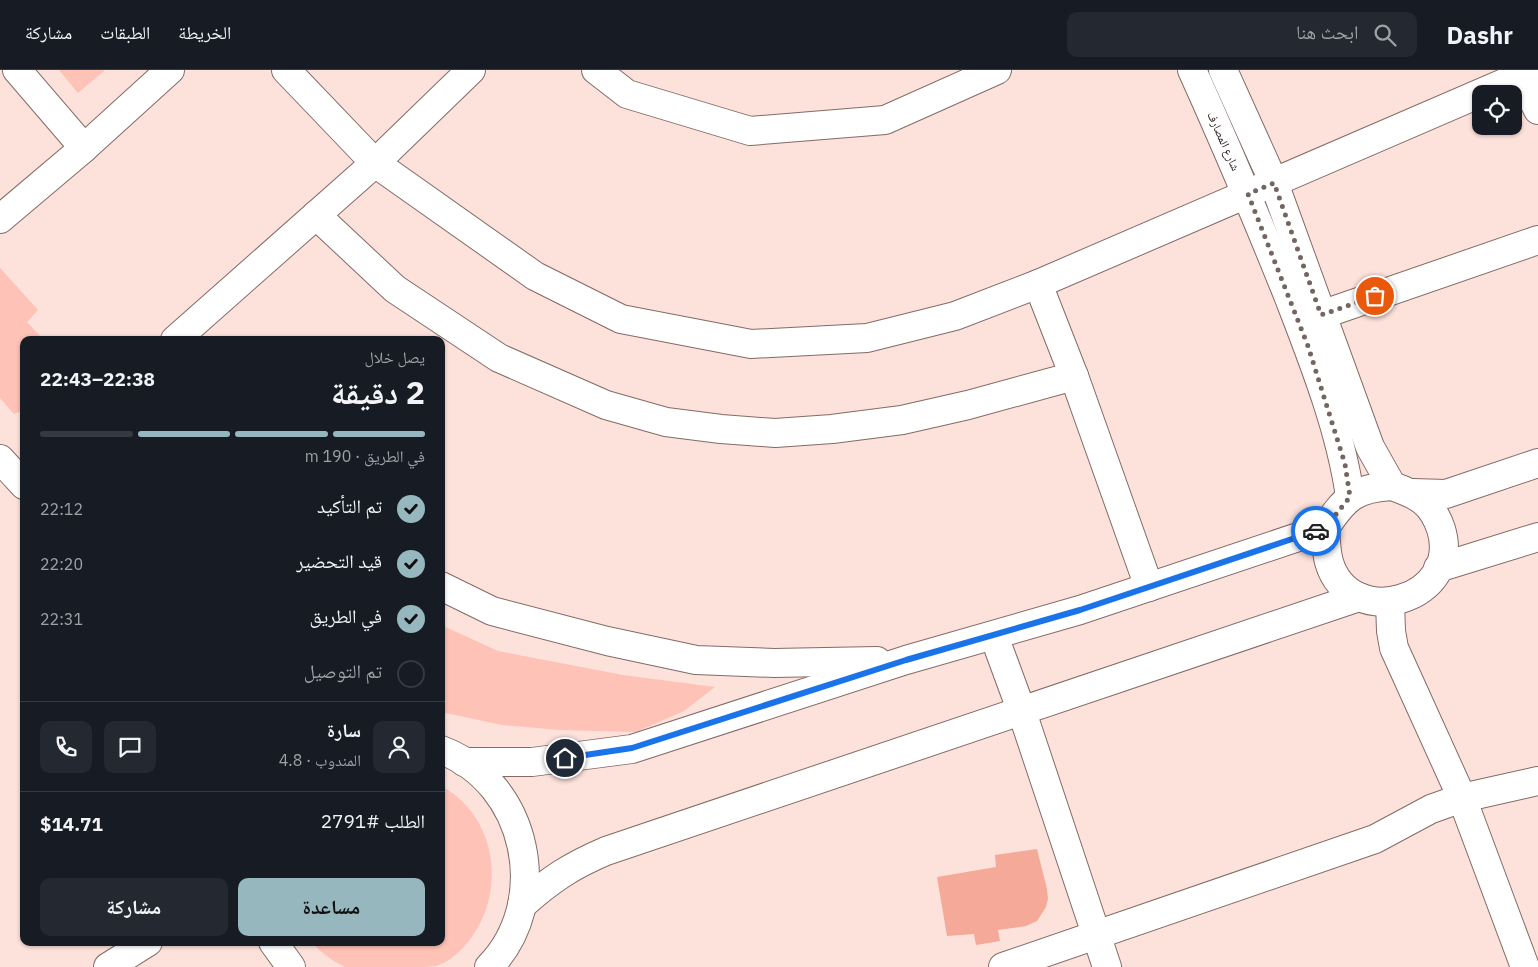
<!DOCTYPE html>
<html lang="ar">
<head>
<meta charset="utf-8">
<style>
	:root { --surface:#171b24; --page:#242831; --text:#f1f3f6; --muted:#9ea1a6; --line:#363941; --accent:#96b7be }
	body { margin:0; font-family:"IBM Plex Sans","Noto Naskh Arabic",sans-serif; background:var(--page); color:var(--text); direction:rtl; height:100vh; display:flex; flex-direction:column; font-size:19px; white-space:nowrap }
	* { box-sizing:border-box; margin:0 }
	p { font-size:16px; color:var(--muted) }
	.icon { flex:none; width:28px; height:28px; fill:none; stroke:currentColor; stroke-width:2; stroke-linecap:round; stroke-linejoin:round }
	.map { position:relative; flex:1; overflow:hidden; direction:ltr }
	.drawer { position:absolute; left:20px; top:266px; width:425px; height:610px; display:flex; flex-direction:column; background:var(--surface); border-radius:10px; box-shadow:0 1px 4px #0004; direction:rtl }
	.drawer>* { flex:none }
	.controls { position:absolute; left:1472px; top:15px; display:grid; gap:10px }
	.controls a { display:grid; place-items:center; width:50px; height:50px; border-radius:10px; background:var(--surface); box-shadow:0 1px 4px #0004; font-size:25px }
	.pin { position:absolute; display:grid; place-items:center; width:42px; height:42px; color:#fff; margin:-21px; border:2px solid #fff; border-radius:50%; box-shadow:0 1px 5px #0007 }
	.courier { position:absolute; display:grid; place-items:center; width:50px; height:50px; margin:-25px; border:4px solid #1a73e8; border-radius:50%; background:#fff; color:#222; box-shadow:0 1px 6px #0007 }
	.summary em { font-style:normal; font-weight:700 }
	.summary div { display:flex; flex-direction:column-reverse }
	.summary { display:flex; align-items:center; justify-content:space-between; height:85px; padding:0 20px }
	h1 { font-size:32px; font-weight:700; line-height:38px }
	.bar { display:grid; grid-template-columns:repeat(4,1fr); gap:8px 5px; align-content:center; height:60px; padding:0 20px }
	.bar i { height:6px; border-radius:4px; background:var(--line) }
	.bar .active { background:var(--accent) }
	.bar p { grid-column:span 4 }
	.line { display:flex; align-items:center; gap:12px; padding:0 20px; border-top:1px solid var(--line) }
	.line div { flex:1 }
	.round { display:grid; place-items:center; flex:none; width:52px; height:52px; border-radius:10px; background:var(--page) }
	ol { padding:0 20px; list-style:none }
	li { display:flex; align-items:center; gap:15px; height:55px }
	li p { margin-inline-start:auto }
	li .icon { padding:5px; border-radius:50%; background:var(--accent); color:#111; stroke-width:4 }
	li:last-child { color:var(--muted) }
	li i { width:28px; height:28px; border:2px solid var(--line); border-radius:50% }
	.primary-button { display:flex; gap:10px; margin-top:auto; padding:10px 20px }
	.primary-button a { flex:1; height:58px; border-radius:10px; background:var(--accent); color:#111; font-size:20px; font-weight:700; line-height:58px; text-align:center }
	.primary-button a+a { background:var(--page); color:var(--text) }
	header { display:flex; align-items:center; gap:30px; box-sizing:border-box; height:70px; padding:0 25px; background:var(--surface); border-bottom:1px solid var(--line) }
	header strong { font-size:24px }
	nav { display:flex; gap:28px; margin-inline-start:auto; font-size:18px }
	.search { width:350px; height:45px; background:var(--page); display:flex; align-items:center; gap:12px; box-sizing:border-box; padding:0 18px; border-radius:10px; color:var(--muted); font-size:19px }
	.map>svg:first-child { display:block }
	.green { fill:#fec2b6 }
	.building { fill:#f4a999 }
	.lines { fill:none; stroke-linecap:round; stroke-linejoin:round }
	.minor-casing { stroke:#836b66; stroke-width:30 }
	.minor { stroke:#fff; stroke-width:28 }
	.done { stroke:#756561; stroke-width:5; stroke-dasharray:0 9 }
	.route { stroke:#1a73e8; stroke-width:6 }
	.labels { text-anchor:middle; dominant-baseline:central; stroke-width:4.5; stroke-linejoin:round; paint-order:stroke }
	.street-label { font-size:12px; fill:#2c221f; stroke:#fff }
</style>
</head>
<body>
<header>
<strong>Dashr</strong>
<div class="search"><svg class="icon" aria-label="search" viewBox="0 0 24 24"><circle cx="10" cy="10" r="6"/><path d="M15 15l6 6"/></svg>ابحث هنا</div>
<nav><a>الخريطة</a><a>الطبقات</a><a>مشاركة</a></nav>
</header>
<div class="map">
<svg width="1538" height="897" viewBox="0 0 1538 897">
	<rect width="100%" height="100%" fill="#fde1db"/>
	<g class="green">
		<polygon points="59,0 105,0 78,23"/>
		<polygon points="0,198 38,240 27,252 44,270 24,270 24,340 14,344 0,328"/>
		<polygon points="441,555 498,581 623,605 715,617 684,641 636,662 560,660 502,655 441,642"/>
		<path d="M441,716C496,745 507,820 471,868C463,879 450,892 436,896C429,897 418,897 410,897C388,897 367,897 345,897C333,891 321,883 313,873L441,872Z"/>
	</g>
	<polygon class="building" points="1037,779 1047,819 1048,829 1046,837 1037,851 1026,856 998,860 1000,871 976,875 974,864 947,866 937,807 996,797 995,785"/>
	<g class="lines">
		<g class="minor-casing">
			<g id="minor">
				<polyline points="17,0 84,78"/>
				<polyline points="286,0 375,93 535,206 621,249 751,274 867,268 955,246 1038,214 1534,0"/>
				<polyline points="596,0 627,24 750,61 885,50 997,0"/>
				<path d="M1192,0C1226,75 1258,151 1289,228C1313,290 1341,361 1350,427"/>
				<polyline points="1223,0 1274,113 1370,377 1392,416"/>
				<polyline points="1521,6 1538,40"/>
				<polyline points="316,145 395,219 499,288 606,335 666,352 721,359 775,363 832,359 902,350 968,335 1074,306"/>
				<polyline points="0,149 84,78 170,0"/>
				<polyline points="1038,214 1074,306 1149,517"/>
				<polyline points="1321,245 1538,170"/>
				<polyline points="175,270 375,93 471,0"/>
				<polyline points="0,389 24,415"/>
				<path d="M1392,416C1418,425 1432,432 1441,459C1463,530 1350,563 1329,492C1326,481 1326,470 1325,458C1345,428 1355,418 1392,416Z"/>
				<polyline points="1413,423 1446,424 1538,393"/>
				<polyline points="1438,498 1538,467"/>
				<polyline points="441,516 492,541 607,571 696,590 774,593 877,591"/>
				<polyline points="1390,532 1391,561 1394,578 1462,728 1525,897"/>
				<polyline points="994,566 1022,642 1107,897"/>
				<path d="M441,680C528,712 553,832 489,897"/>
				<polyline points="464,692 532,692 632,679 906,590 1080,540 1325,458"/>
				<path d="M522,835C551,809 571,796 606,781L1359,527"/>
				<polyline points="273,872 291,897"/>
				<polyline points="108,897 148,872"/>
				<polyline points="1003,897 1375,769 1431,739 1462,728 1538,711"/>
			</g>
		</g>
		<use href="#minor" class="minor"/>
	</g>
	<g class="lines">
		<polyline class="done" points="1316,461 1325,458 1350,427 1345,394 1308,276 1248,124 1274,113 1321,245 1375,226"/>
		<polyline class="route" points="565,688 632,678 906,590 1080,540 1316,461"/>
	</g>
	<g class="labels">
		<g class="street-label">
			<text transform="translate(1224 71) rotate(66)">شارع المصارف</text>
		</g>
	</g>
</svg>
<div class="controls">
<a><svg class="icon" aria-label="locate" viewBox="0 0 24 24"><circle cx="12" cy="12" r="6"/><path d="M12 2v4M12 18v4M2 12h4M18 12h4"/></svg></a>
</div>
<div class="pin" style="left:1375px;top:226px;background:#ea580c"><svg class="icon" aria-label="bag" viewBox="0 0 24 24"><path d="M5 8h14l-1 12H6zM9 8a3 3 0 0 1 6 0"/></svg></div>
<div class="pin" style="left:565px;top:688px;background:#1f2937"><svg class="icon" aria-label="home" viewBox="0 0 24 24"><path d="M3 11l9-7 9 7M6 9v11h12V9"/></svg></div>
<div class="courier" style="left:1316px;top:461px"><svg class="icon" aria-label="car" viewBox="0 0 24 24"><path d="M5 17H2v-5l4-1 3-4h7l3 4 3 1v5h-3M9 17h6M6 11h13"/><circle cx="7" cy="17" r="2"/><circle cx="17" cy="17" r="2"/></svg></div>
<section class="drawer">
<div class="summary"><div><h1>2 دقيقة</h1><p>يصل خلال</p></div><em>22:38–22:43</em></div>
<div class="bar"><i class="active"></i><i class="active"></i><i class="active"></i><i></i><p>في الطريق · 190 m</p></div>
<ol>
<li><svg class="icon" aria-label="check" viewBox="0 0 24 24"><path d="M5 12l5 5 9-10"/></svg>تم التأكيد<p>22:12</p></li>
<li><svg class="icon" aria-label="check" viewBox="0 0 24 24"><path d="M5 12l5 5 9-10"/></svg>قيد التحضير<p>22:20</p></li>
<li><svg class="icon" aria-label="check" viewBox="0 0 24 24"><path d="M5 12l5 5 9-10"/></svg>في الطريق<p>22:31</p></li>
<li><i></i>تم التوصيل</li>
</ol>
<div class="line" style="height:90px"><a class="round"><svg class="icon" aria-label="person" viewBox="0 0 24 24"><circle cx="12" cy="8" r="4"/><path d="M4 21q1-7 8-7t8 7"/></svg></a><div><b>سارة</b><p>المندوب · 4.8</p></div><a class="round"><svg class="icon" aria-label="chat" viewBox="0 0 24 24"><path d="M4 5h16v11H9l-5 4z"/></svg></a><a class="round"><svg class="icon" aria-label="phone" viewBox="0 0 24 24"><path d="M5 4h4l2 5-3 2q2 4 5 5l2-3 5 2v4C11 20 4 13 5 4z"/></svg></a></div>
<div class="line" style="height:65px"><div>الطلب #2791</div><b>$14.71</b></div>
<div class="primary-button"><a>مساعدة</a><a>مشاركة</a></div>
</section>
</div>
</body>
</html>
